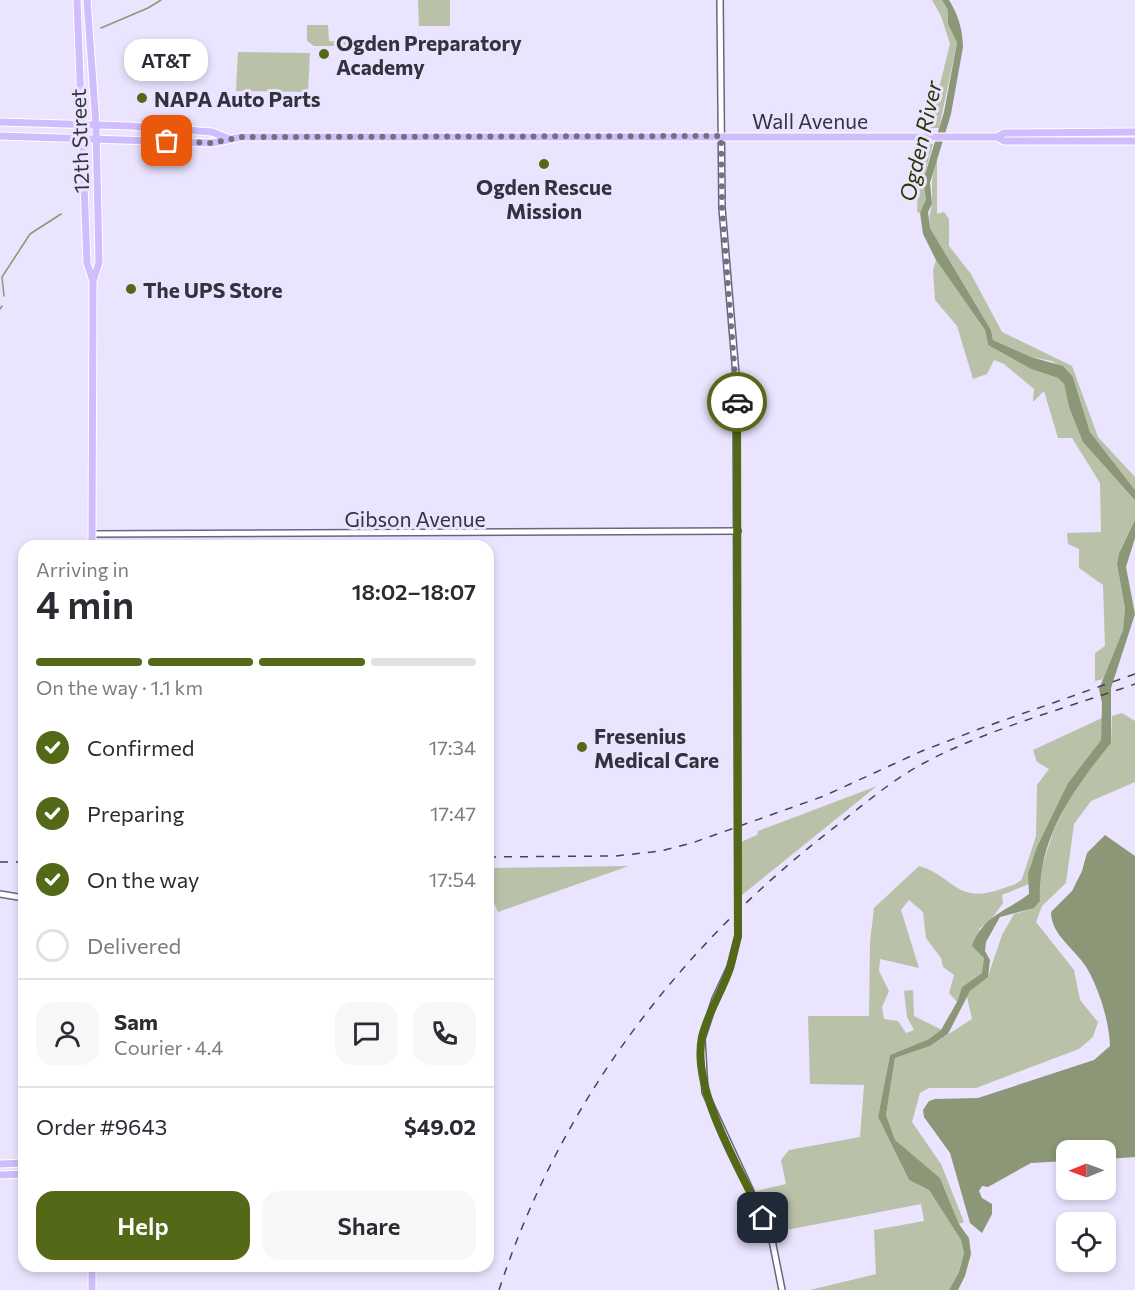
<!DOCTYPE html>
<html lang="en">
<head>
<meta charset="utf-8">
<style>
	:root { --surface:#fff; --page:#f7f7f7; --text:#2b2b33; --muted:#7c7c81; --line:#e1e1e2; --accent:#536917 }
	body { margin:0; font-family:Commissioner,sans-serif; background:var(--page); color:var(--text); height:100vh; display:flex; flex-direction:column; font-size:22px; white-space:nowrap }
	* { box-sizing:border-box; margin:0 }
	p { font-size:20px; color:var(--muted) }
	.icon { flex:none; width:33px; height:33px; fill:none; stroke:currentColor; stroke-width:2; stroke-linecap:round; stroke-linejoin:round }
	.map { position:relative; flex:1; overflow:hidden }
	.sheet { position:absolute; left:18px; top:540px; width:476px; height:732px; display:flex; flex-direction:column; background:var(--surface); border-radius:18px; box-shadow:0 3px 9px #0003 }
	.sheet>* { flex:none }
	.needle { width:39px; rotate:269deg }
	.controls { position:absolute; left:1056px; top:1140px; display:grid; gap:12px }
	.controls a { display:grid; place-items:center; width:60px; height:60px; border-radius:12px; background:var(--surface); box-shadow:0 3px 9px #0003; font-size:30px }
	.pin { position:absolute; display:grid; place-items:center; width:51px; height:51px; color:#fff; margin:-26px; border-radius:12px; box-shadow:0 3px 9px #0006 }
	.courier { position:absolute; display:grid; place-items:center; width:60px; height:60px; margin:-30px; border:4px solid #536917; border-radius:50%; background:#fff; color:#222; box-shadow:0 2px 8px #0007 }
	.bubble { position:absolute; height:42px; border-radius:18px; background:var(--surface); box-shadow:0 3px 9px #0003; font-size:20px; font-weight:600; line-height:42px; text-align:center }
	.overview em { font-style:normal; font-weight:600 }
	.overview div { display:flex; flex-direction:column-reverse }
	.overview { display:flex; align-items:center; justify-content:space-between; height:102px; padding:0 18px }
	h1 { font-size:39px; font-weight:600; line-height:45px }
	.bar { display:grid; grid-template-columns:repeat(4,1fr); gap:9px 6px; align-content:center; height:72px; padding:0 18px }
	.bar i { height:8px; border-radius:4px; background:var(--line) }
	.bar .current { background:var(--accent) }
	.bar p { grid-column:span 4 }
	.line { display:flex; align-items:center; gap:15px; padding:0 18px; border-top:2px solid var(--line) }
	.line div { flex:1 }
	.round { display:grid; place-items:center; flex:none; width:63px; height:63px; border-radius:18px; background:var(--page) }
	ol { padding:0 18px; list-style:none }
	li { display:flex; align-items:center; gap:18px; height:66px }
	li p { margin-inline-start:auto }
	li .icon { padding:6px; border-radius:50%; background:var(--accent); color:#fff; stroke-width:4 }
	li:last-child { color:var(--muted) }
	li i { width:33px; height:33px; border:3px solid var(--line); border-radius:50% }
	.button { display:flex; gap:12px; margin-top:auto; padding:12px 18px }
	.button a { flex:1; height:69px; border-radius:18px; background:var(--accent); color:#fff; font-size:24px; font-weight:600; line-height:69px; text-align:center }
	.button a+a { background:var(--page); color:var(--text) }
	.map>svg:first-child { display:block }
	.green { fill:#b9c2a9 }
	.water { fill:#8c9777 }
	.lines { fill:none; stroke-linecap:round; stroke-linejoin:round }
	.stream { stroke:#8c9777; stroke-width:1.5 }
	.minor-casing { stroke:#6c6582; stroke-width:8 }
	.major-casing { stroke:#fff; stroke-width:9 }
	.minor { stroke:#fff; stroke-width:5 }
	.major { stroke:#d0bdfe; stroke-width:7 }
	.rail { stroke:#474452; stroke-width:1.5; stroke-dasharray:8 8; stroke-linecap:butt }
	.done { stroke:#747082; stroke-width:6; stroke-dasharray:0 10.8 }
	.route { stroke:#536917; stroke-width:8 }
	.poi-dot { fill:#536917; stroke:#eae4fe; stroke-width:2 }
	.labels { text-anchor:middle; dominant-baseline:central; stroke-width:6; stroke-linejoin:round; paint-order:stroke }
	.poi-label { font-size:21px; font-weight:bold; fill:#35323f; stroke:#eae4fe; text-anchor:start }
	.street-label { font-size:21px; fill:#35323f; stroke:#eae4fe }
	.water-label { font-size:22px; font-style:italic; fill:#2a3700; stroke:#eae4fe }
</style>
</head>
<body>
<div class="map">
<svg width="1135" height="1290" viewBox="0 0 1135 1290">
	<rect width="100%" height="100%" fill="#eae4fe"/>
	<g class="green">
		<polygon points="418,0 450,0 450,26 419,26"/>
		<polygon points="932,0 942,0 948,10 948,24 957,43 939,128 929,128 950,44 941,16"/>
		<polygon points="307,25 328,25 329,41 350,42 350,46 314,46 307,41"/>
		<polygon points="238,52 310,53 308,92 236,91"/>
		<polygon points="919,144 933,144 923,181 926,199 920,213 917,212"/>
		<path d="M937,159V214L944,212L949,219V246L971,274L1002,332L1072,366L1098,437L1135,477V490L1090,432L1073,377L1052,361L1031,357L993,340L991,330L930,228C928,213 932,212 932,201C932,181 931,179 937,159Z"/>
		<polygon points="936,260 985,330 988,345 1031,369 1058,378 1064,384 1069,407 1135,500 1135,520 1119,552 1117,564 1125,609 1123,630 1103,679 1095,681 1095,653 1105,646 1103,585 1079,568 1079,549 1068,544 1067,533 1101,532 1100,483 1072,438 1058,438 1044,391 1033,402 1034,389 1004,364 994,360 987,374 973,379 957,326 935,300 933,270"/>
		<polygon points="1122,713 1135,721 1135,782 1091,801 1074,824 1066,883 1042,906 1036,922 1074,970 1080,1000 1098,1022 1093,1037 1079,1049 976,1088 929,1088 920,1093 912,1122 941,1164 964,1222 959,1224 940,1178 895,1141 886,1115 895,1058 930,1046 972,1019 967,997 970,991 988,976 1002,935 1014,914 1034,908 1040,901 1039,876 1053,832 1076,785 1111,743 1112,716"/>
		<path d="M1102,718L1101,740L1068,783L1029,874V884L1002,895L1003,903L990,921L979,929L984,959L982,973L962,987L957,1002L949,993L954,975L943,967L941,958L926,938L923,912L909,900L901,910L919,968L880,959L879,971L889,991L882,1007L884,1019L898,1021L906,1033L914,1030L907,1017L904,991L913,990L914,1016L942,1030L929,1039L890,1055L878,1117L909,1180L929,1190L961,1240L964,1253L959,1272L949,1290H810L876,1274L874,1230L924,1221L921,1204L776,1232L756,1191L786,1184L781,1160L789,1150L860,1137L864,1085L810,1084L808,1016H869L870,942L874,908L919,866C954,876 956,905 1001,889C1009,886 1017,885 1022,879L1036,836L1037,785L1049,769L1037,762L1033,750Z"/>
		<polygon points="877,786 742,895 741,842 757,835 758,831"/>
		<polygon points="629,866 498,912 488,889 488,868"/>
	</g>
	<g class="water">
		<path d="M942,0H949C958,14 963,31 963,47L951,114L930,183L932,204L928,212L930,228L991,330L993,340L1031,357L1063,366L1073,377L1090,432L1135,490V500L1083,442L1069,407L1064,384L1058,378L1031,369L988,345L985,330L936,260L923,234L920,213L926,199L923,181L944,112L957,43L948,24V10Z"/>
		<path d="M1135,520V538L1126,567L1135,614L1111,688V743C1074,788 1037,839 1040,901L1034,908L1000,917L986,942L985,951L990,960L988,977L970,991L948,1034L930,1046L895,1058L886,1115L895,1140L940,1178L959,1224L969,1238L971,1254L965,1276L958,1290H949L959,1272L964,1253L961,1240L929,1190L909,1180L878,1117L890,1055L929,1039L941,1030L957,1002L962,987L982,973L984,958L972,946C983,916 1005,912 1029,894L1028,874L1037,847L1068,783L1101,740L1102,703L1099,689L1123,630L1125,609L1117,564L1119,553Z"/>
		<path d="M1105,835L1135,856V1157L1106,1159V1150H1066V1161L1031,1163L988,1187L982,1186L979,1191L982,1198L992,1204V1214L982,1233L970,1223L950,1153L924,1117L923,1110L929,1101L935,1099L978,1098L1094,1060L1110,1046C1109,1021 1100,992 1088,970C1077,950 1051,936 1051,912L1072,891L1082,871L1087,853Z"/>
	</g>
	<g class="lines">
		<g class="stream">
			<polyline points="101,28 148,8 161,0"/>
			<polyline points="4,296 2,277 30,234 61,214"/>
			<polyline points="0,309 2,306"/>
		</g>
		<g class="minor-casing">
			<g id="minor">
				<polyline points="720,0 722,208 736,375 738,936 730,967 715,999 702,1039 705,1092 771,1235 782,1290"/>
				<polyline points="92,534 738,531"/>
				<polyline points="0,894 24,898"/>
			</g>
		</g>
		<g class="major-casing">
			<g id="major">
				<polyline points="77,0 87,263 93,281 92,546"/>
				<polyline points="87,0 96,125 99,263 93,281"/>
				<polyline points="0,122 130,126 212,132 227,138"/>
				<polyline points="0,136 212,143 241,137 997,137 1004,141 1135,141"/>
				<polyline points="997,137 1004,133 1135,132"/>
				<polyline points="0,1164 24,1163"/>
				<polyline points="0,1175 24,1174"/>
				<polyline points="92,1290 92,1266"/>
			</g>
		</g>
		<use href="#minor" class="minor"/>
		<use href="#major" class="major"/>
		<g class="rail">
			<polyline points="488,857 615,856 661,851 692,843 824,796 922,751 979,729 1135,674"/>
			<polyline points="0,862 24,862"/>
			<path d="M499,1290C560,1104 676,950 831,830C861,807 890,781 924,763C985,730 1069,707 1135,684"/>
		</g>
	</g>
	<g class="lines">
		<polyline class="done" points="167,141 212,143 241,137 721,136 722,208 737,402"/>
		<path class="route" d="M737,402L738,936C735,947 733,958 730,968C722,992 708,1012 702,1037C691,1090 740,1169 763,1218"/>
	</g>
	<g class="poi-dot">
		<circle cx="324" cy="54" r="6"/>
		<circle cx="142" cy="98" r="6"/>
		<circle cx="544" cy="164" r="6"/>
		<circle cx="131" cy="289" r="6"/>
		<circle cx="582" cy="747" r="6"/>
	</g>
	<g class="labels">
		<g class="poi-label">
			<text x="336" y="42">Ogden Preparatory<tspan x="336" dy="24">Academy</tspan></text>
			<text x="154" y="98">NAPA Auto Parts</text>
			<text x="544" y="186" text-anchor="middle">Ogden Rescue<tspan x="544" dy="24">Mission</tspan></text>
			<text x="143" y="289">The UPS Store</text>
			<text x="594" y="735">Fresenius<tspan x="594" dy="24">Medical Care</tspan></text>
		</g>
		<g class="street-label">
			<text x="810" y="120">Wall Avenue</text>
			<text transform="translate(79 141) rotate(-92)">12th Street</text>
			<text x="415" y="518">Gibson Avenue</text>
		</g>
		<g class="water-label">
			<text transform="translate(920 141) rotate(-77)">Ogden River</text>
		</g>
	</g>
</svg>
<div class="controls">
<a><svg class="needle" viewBox="-14 -14 28 28"><path d="M0-13l5 13h-10z" fill="#e53935"/><path d="M0 13l5-13h-10z" fill="#7c7c81"/></svg></a>
<a><svg class="icon" aria-label="locate" viewBox="0 0 24 24"><circle cx="12" cy="12" r="6"/><path d="M12 2v4M12 18v4M2 12h4M18 12h4"/></svg></a>
</div>
<div class="pin" style="left:167px;top:141px;background:#ea580c"><svg class="icon" aria-label="bag" viewBox="0 0 24 24"><path d="M5 8h14l-1 12H6zM9 8a3 3 0 0 1 6 0"/></svg></div>
<div class="pin" style="left:763px;top:1218px;background:#1f2937"><svg class="icon" aria-label="home" viewBox="0 0 24 24"><path d="M3 11l9-7 9 7M6 9v11h12V9"/></svg></div>
<div class="courier" style="left:737px;top:402px"><svg class="icon" aria-label="car" viewBox="0 0 24 24"><path d="M5 17H2v-5l4-1 3-4h7l3 4 3 1v5h-3M9 17h6M6 11h13"/><circle cx="7" cy="17" r="2"/><circle cx="17" cy="17" r="2"/></svg></div>
<div class="bubble" style="left:124px;top:39px;width:84px">AT&amp;T</div>
<section class="sheet">
<div class="overview"><div><h1>4 min</h1><p>Arriving in</p></div><em>18:02–18:07</em></div>
<div class="bar"><i class="current"></i><i class="current"></i><i class="current"></i><i></i><p>On the way · 1.1 km</p></div>
<ol>
<li><svg class="icon" aria-label="check" viewBox="0 0 24 24"><path d="M5 12l5 5 9-10"/></svg>Confirmed<p>17:34</p></li>
<li><svg class="icon" aria-label="check" viewBox="0 0 24 24"><path d="M5 12l5 5 9-10"/></svg>Preparing<p>17:47</p></li>
<li><svg class="icon" aria-label="check" viewBox="0 0 24 24"><path d="M5 12l5 5 9-10"/></svg>On the way<p>17:54</p></li>
<li><i></i>Delivered</li>
</ol>
<div class="line" style="height:108px"><a class="round"><svg class="icon" aria-label="person" viewBox="0 0 24 24"><circle cx="12" cy="8" r="4"/><path d="M4 21q1-7 8-7t8 7"/></svg></a><div><b>Sam</b><p>Courier · 4.4</p></div><a class="round"><svg class="icon" aria-label="chat" viewBox="0 0 24 24"><path d="M4 5h16v11H9l-5 4z"/></svg></a><a class="round"><svg class="icon" aria-label="phone" viewBox="0 0 24 24"><path d="M5 4h4l2 5-3 2q2 4 5 5l2-3 5 2v4C11 20 4 13 5 4z"/></svg></a></div>
<div class="line" style="height:78px"><div>Order #9643</div><b>$49.02</b></div>
<div class="button"><a>Help</a><a>Share</a></div>
</section>
</div>
</body>
</html>
